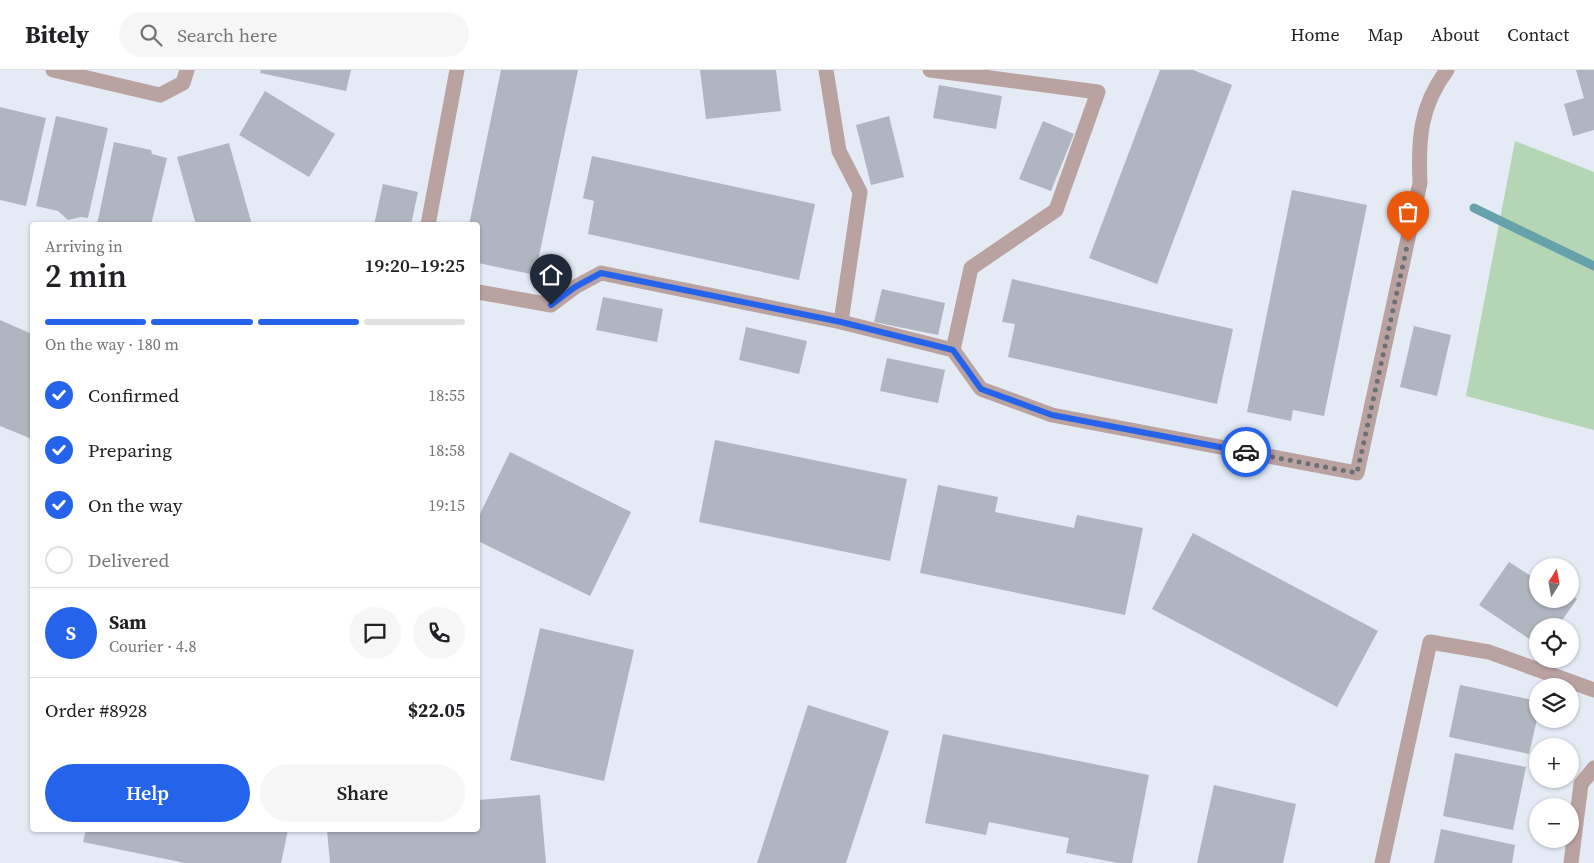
<!DOCTYPE html>
<html lang="en">
<head>
<meta charset="utf-8">
<style>
	:root { --surface:#fff; --page:#f6f6f6; --text:#202124; --muted:#757577; --line:#e0e0e0; --accent:#2563eb }
	body { margin:0; font-family:"Source Serif 4",serif; background:var(--page); color:var(--text); height:100vh; display:flex; flex-direction:column; font-size:19px; white-space:nowrap }
	* { box-sizing:border-box; margin:0 }
	p { font-size:16px; color:var(--muted) }
	.icon { flex:none; width:28px; height:28px; fill:none; stroke:currentColor; stroke-width:2; stroke-linecap:round; stroke-linejoin:round }
	.map { position:relative; flex:1; overflow:hidden }
	.side { position:absolute; left:30px; top:152px; width:450px; height:610px; display:flex; flex-direction:column; background:var(--surface); border-radius:5px; box-shadow:0 1px 4px #0004 }
	.side>* { flex:none }
	.needle { width:32px; rotate:11deg }
	.buttons { position:absolute; left:1529px; top:488px; display:grid; gap:10px }
	.buttons a { display:grid; place-items:center; width:50px; height:50px; border-radius:50%; background:var(--surface); box-shadow:0 1px 4px #0004; font-size:25px }
	.pin { position:absolute; display:grid; place-items:center; width:42px; height:42px; color:#fff; margin:-51px -21px; border-radius:50% 50% 50% 0; rotate:-45deg; box-shadow:0 0 5px #0007 }
	.pin .icon { rotate:45deg }
	.courier { position:absolute; display:grid; place-items:center; width:50px; height:50px; margin:-25px; border:4px solid #2563eb; border-radius:50%; background:#fff; color:#222; box-shadow:0 1px 6px #0007 }
	.head em { font-style:normal; font-weight:600 }
	.head div { display:flex; flex-direction:column-reverse }
	.head { display:flex; align-items:center; justify-content:space-between; height:85px; padding:0 15px }
	h1 { font-size:32px; font-weight:600; line-height:38px }
	.bar { display:grid; grid-template-columns:repeat(4,1fr); gap:8px 5px; align-content:center; height:60px; padding:0 15px }
	.bar i { height:6px; border-radius:4px; background:var(--line) }
	.bar .on { background:var(--accent) }
	.bar p { grid-column:span 4 }
	.line { display:flex; align-items:center; gap:12px; padding:0 15px; border-top:1px solid var(--line) }
	.line div { flex:1 }
	.round { display:grid; place-items:center; flex:none; width:52px; height:52px; border-radius:26px; background:var(--page) }
	ol { padding:0 15px; list-style:none }
	li { display:flex; align-items:center; gap:15px; height:55px }
	li p { margin-inline-start:auto }
	li .icon { padding:5px; border-radius:50%; background:var(--accent); color:#fff; stroke-width:4 }
	li:last-child { color:var(--muted) }
	li i { width:28px; height:28px; border:2px solid var(--line); border-radius:50% }
	.action { display:flex; gap:10px; margin-top:auto; padding:10px 15px }
	.action a { flex:1; height:58px; border-radius:30px; background:var(--accent); color:#fff; font-size:20px; font-weight:600; line-height:58px; text-align:center }
	.action a+a { background:var(--page); color:var(--text) }
	header { display:flex; align-items:center; gap:30px; box-sizing:border-box; height:70px; padding:0 25px; background:var(--surface); border-bottom:1px solid var(--line) }
	header strong { font-size:24px }
	nav { display:flex; gap:28px; margin-inline-start:auto; font-size:18px }
	.search { width:350px; height:45px; background:var(--page); display:flex; align-items:center; gap:12px; box-sizing:border-box; padding:0 18px; border-radius:28px; color:var(--muted); font-size:19px }
	.map>svg:first-child { display:block }
	.green { fill:#b5d6b4 }
	.lines { fill:none; stroke-linecap:round; stroke-linejoin:round }
	.stream { stroke:#66a2ab; stroke-width:9 }
	.building { fill:#b0b6c0 }
	.minor { stroke:#baa2a1; stroke-width:15 }
	.done { stroke:#6c7076; stroke-width:5; stroke-dasharray:0 9 }
	.route { stroke:#2563eb; stroke-width:6 }
</style>
</head>
<body>
<header>
<strong>Bitely</strong>
<div class="search"><svg class="icon" aria-label="search" viewBox="0 0 24 24"><circle cx="10" cy="10" r="6"/><path d="M15 15l6 6"/></svg>Search here</div>
<nav><a>Home</a><a>Map</a><a>About</a><a>Contact</a></nav>
</header>
<div class="map">
<svg width="1594" height="793" viewBox="0 0 1594 793">
	<rect width="100%" height="100%" fill="#e4ebf5"/>
	<polygon class="green" points="1515,71 1594,102 1594,360 1466,326"/>
	<g class="lines">
		<polyline class="stream" points="1474,138 1594,196"/>
	</g>
	<g class="building">
		<polygon points="261,0 351,0 346,21 260,3"/>
		<polygon points="501,0 578,0 535,205 478,193 478,155 469,155"/>
		<polygon points="700,0 776,0 781,41 706,49"/>
		<polygon points="1160,0 1193,0 1232,15 1157,214 1089,188"/>
		<polygon points="1576,0 1594,0 1594,60 1573,66 1564,34 1584,28"/>
		<polygon points="939,15 1002,26 996,59 933,48"/>
		<polygon points="265,21 335,64 309,107 239,65"/>
		<polygon points="0,37 46,48 26,136 0,130"/>
		<polygon points="56,46 108,58 88,148 81,147 68,150 58,141 36,136"/>
		<polygon points="889,46 904,107 871,115 856,55"/>
		<polygon points="1043,51 1074,64 1051,121 1019,109"/>
		<polygon points="114,72 151,80 152,84 167,88 151,155 135,155 121,152 120,155 97,155"/>
		<polygon points="229,73 252,155 196,155 177,87"/>
		<polygon points="592,86 815,134 799,210 588,164 594,131 583,128"/>
		<polygon points="383,114 418,122 411,155 374,155"/>
		<polygon points="1292,120 1367,135 1324,346 1293,340 1291,351 1247,342"/>
		<polygon points="1012,209 1233,259 1217,334 1008,287 1015,254 1002,252"/>
		<polygon points="882,219 945,233 938,265 874,252"/>
		<polygon points="603,227 663,239 657,272 596,260"/>
		<polygon points="0,250 32,264 32,369 0,356"/>
		<polygon points="1414,256 1451,265 1437,326 1400,317"/>
		<polygon points="746,257 807,271 799,304 739,290"/>
		<polygon points="887,288 945,300 938,333 880,321"/>
		<polygon points="715,370 907,409 890,491 699,452"/>
		<polygon points="510,382 631,442 590,526 478,471 478,448"/>
		<polygon points="938,415 998,427 995,442 1074,458 1077,445 1143,458 1125,545 920,503"/>
		<polygon points="1193,463 1378,561 1337,637 1152,539"/>
		<polygon points="1509,492 1531,506 1535,500 1538,502 1538,529 1570,529 1570,524 1577,529 1558,556 1538,556 1538,575 1479,535"/>
		<polygon points="540,558 634,580 604,711 510,690"/>
		<polygon points="1460,615 1538,631 1538,645 1529,684 1449,667"/>
		<polygon points="808,635 889,661 846,793 757,793"/>
		<polygon points="943,664 1149,705 1132,793 1118,793 1066,783 1069,768 989,752 986,765 925,753"/>
		<polygon points="1455,683 1526,697 1513,760 1443,746"/>
		<polygon points="1214,715 1296,734 1283,793 1197,793"/>
		<polygon points="540,725 546,793 330,793 327,760 478,760 478,730"/>
		<polygon points="1441,759 1515,775 1512,793 1434,793"/>
		<polygon points="86,760 288,760 281,793 185,793 83,772"/>
	</g>
	<g class="lines">
		<g class="minor">
			<polyline points="53,0 160,25 183,13 187,0"/>
			<polyline points="930,0 1098,22 1056,140 971,198 953,280"/>
			<polyline points="428,155 457,0"/>
			<polyline points="478,222 551,235 575,217 601,203 841,252 860,122 839,81 826,0"/>
			<path d="M841,252L953,280L981,319L1052,345L1357,403L1420,113C1418,69 1420,36 1447,0"/>
			<polyline points="1382,793 1430,572 1489,582 1594,620"/>
			<polyline points="1571,793 1581,714 1594,698"/>
		</g>
	</g>
	<g class="lines">
		<polyline class="done" points="1246,382 1357,403 1408,172"/>
		<polyline class="route" points="551,235 575,217 601,203 841,252 953,280 981,319 1052,345 1246,382"/>
	</g>
</svg>
<div class="buttons">
<a><svg class="needle" viewBox="-14 -14 28 28"><path d="M0-13l5 13h-10z" fill="#e53935"/><path d="M0 13l5-13h-10z" fill="#757577"/></svg></a>
<a><svg class="icon" aria-label="locate" viewBox="0 0 24 24"><circle cx="12" cy="12" r="6"/><path d="M12 2v4M12 18v4M2 12h4M18 12h4"/></svg></a>
<a><svg class="icon" aria-label="layers" viewBox="0 0 24 24"><path d="M12 4l9 5-9 5-9-5zM3 14l9 5 9-5"/></svg></a>
<a>+</a>
<a>−</a>
</div>
<div class="pin" style="left:1408px;top:172px;background:#ea580c"><svg class="icon" aria-label="bag" viewBox="0 0 24 24"><path d="M5 8h14l-1 12H6zM9 8a3 3 0 0 1 6 0"/></svg></div>
<div class="pin" style="left:551px;top:235px;background:#1f2937"><svg class="icon" aria-label="home" viewBox="0 0 24 24"><path d="M3 11l9-7 9 7M6 9v11h12V9"/></svg></div>
<div class="courier" style="left:1246px;top:382px"><svg class="icon" aria-label="car" viewBox="0 0 24 24"><path d="M5 17H2v-5l4-1 3-4h7l3 4 3 1v5h-3M9 17h6M6 11h13"/><circle cx="7" cy="17" r="2"/><circle cx="17" cy="17" r="2"/></svg></div>
<section class="side">
<div class="head"><div><h1>2 min</h1><p>Arriving in</p></div><em>19:20–19:25</em></div>
<div class="bar"><i class="on"></i><i class="on"></i><i class="on"></i><i></i><p>On the way · 180 m</p></div>
<ol>
<li><svg class="icon" aria-label="check" viewBox="0 0 24 24"><path d="M5 12l5 5 9-10"/></svg>Confirmed<p>18:55</p></li>
<li><svg class="icon" aria-label="check" viewBox="0 0 24 24"><path d="M5 12l5 5 9-10"/></svg>Preparing<p>18:58</p></li>
<li><svg class="icon" aria-label="check" viewBox="0 0 24 24"><path d="M5 12l5 5 9-10"/></svg>On the way<p>19:15</p></li>
<li><i></i>Delivered</li>
</ol>
<div class="line" style="height:90px"><b class="round" style="background:var(--accent);color:#fff">S</b><div><b>Sam</b><p>Courier · 4.8</p></div><a class="round"><svg class="icon" aria-label="chat" viewBox="0 0 24 24"><path d="M4 5h16v11H9l-5 4z"/></svg></a><a class="round"><svg class="icon" aria-label="phone" viewBox="0 0 24 24"><path d="M5 4h4l2 5-3 2q2 4 5 5l2-3 5 2v4C11 20 4 13 5 4z"/></svg></a></div>
<div class="line" style="height:65px"><div>Order #8928</div><b>$22.05</b></div>
<div class="action"><a>Help</a><a>Share</a></div>
</section>
</div>
</body>
</html>
